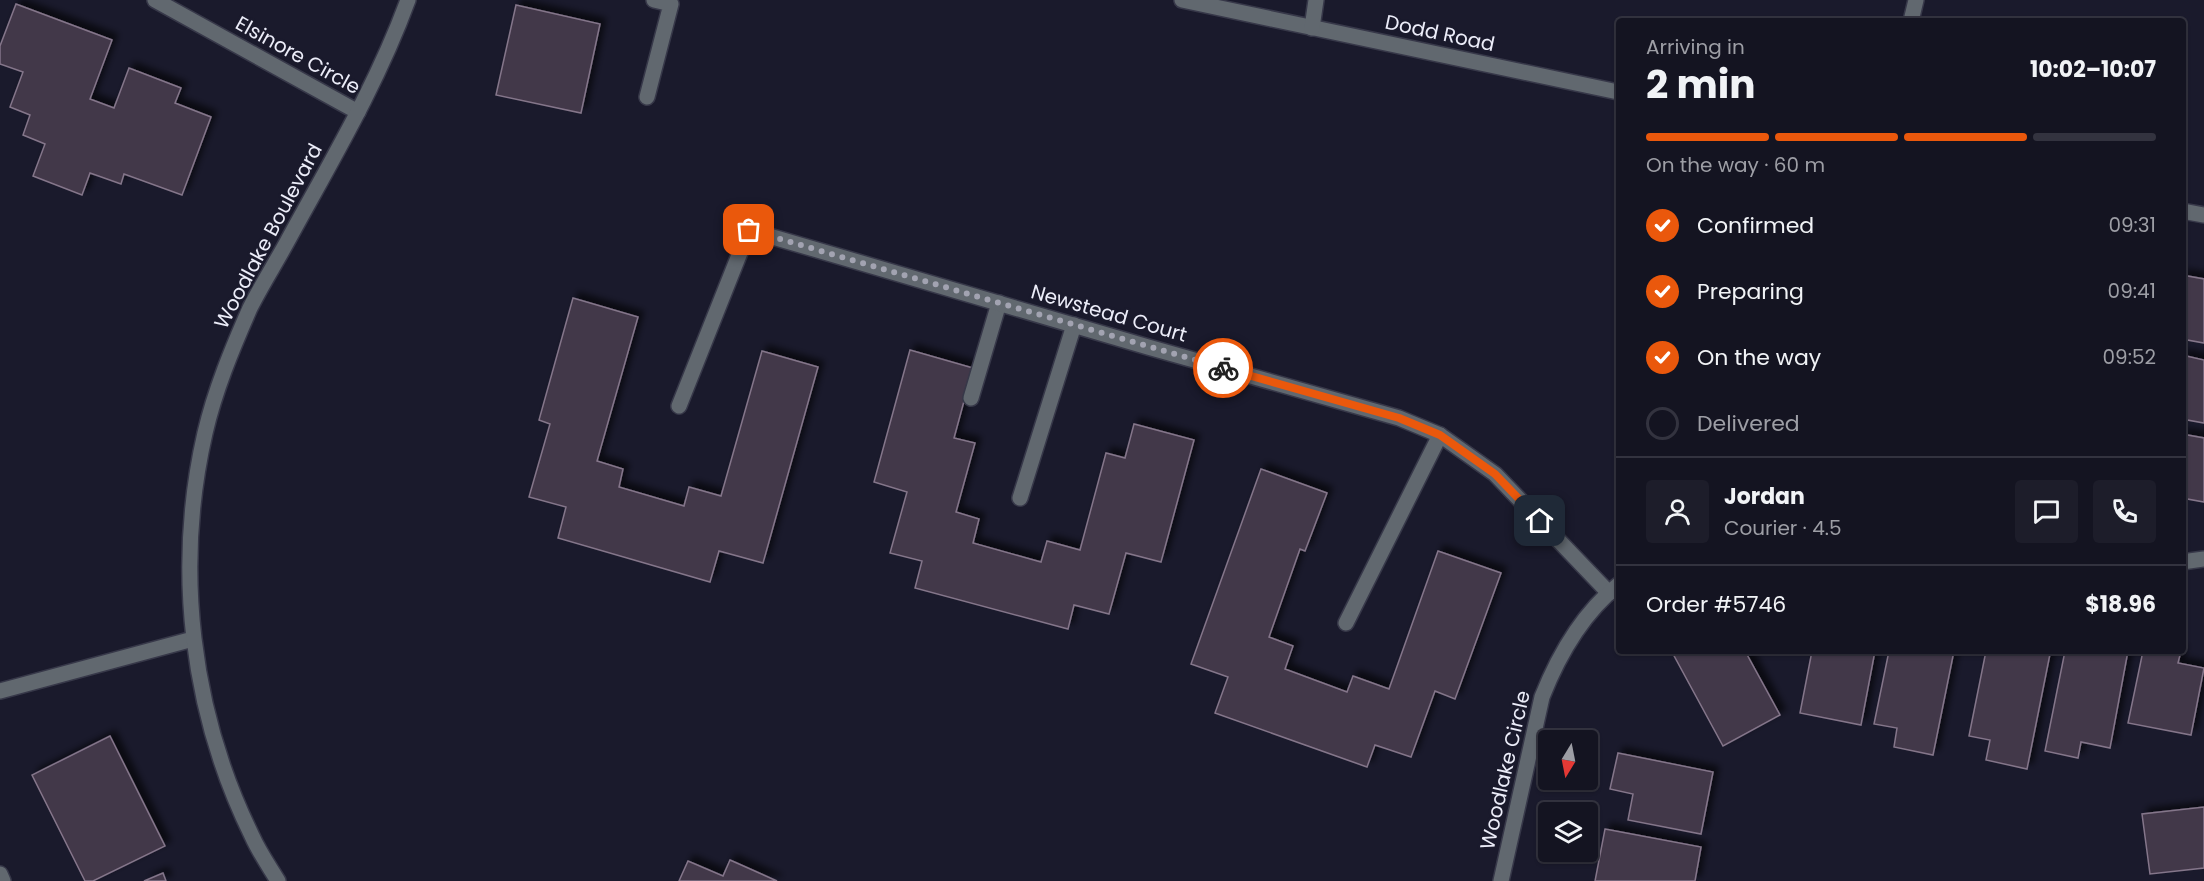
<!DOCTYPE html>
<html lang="en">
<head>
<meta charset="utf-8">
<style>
	:root { --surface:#141421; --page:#1d1d2a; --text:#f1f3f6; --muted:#9d9ea5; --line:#33333f; --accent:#ea580c }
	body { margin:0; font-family:Poppins,sans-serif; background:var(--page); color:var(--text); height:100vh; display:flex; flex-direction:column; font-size:22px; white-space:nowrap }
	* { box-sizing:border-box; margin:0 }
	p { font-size:20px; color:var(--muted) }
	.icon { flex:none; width:33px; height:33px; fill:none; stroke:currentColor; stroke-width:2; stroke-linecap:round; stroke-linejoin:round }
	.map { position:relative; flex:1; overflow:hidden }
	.details { position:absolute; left:1616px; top:18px; width:570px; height:636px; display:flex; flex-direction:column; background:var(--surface); border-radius:6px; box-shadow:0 2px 4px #0004,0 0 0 2px var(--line) }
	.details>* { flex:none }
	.needle { width:39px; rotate:190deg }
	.controls { position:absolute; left:1538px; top:730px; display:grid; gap:12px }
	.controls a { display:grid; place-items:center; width:60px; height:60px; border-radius:6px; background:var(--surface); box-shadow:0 2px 4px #0004,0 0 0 2px var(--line); font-size:30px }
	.pin { position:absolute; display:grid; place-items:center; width:51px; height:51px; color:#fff; margin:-26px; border-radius:12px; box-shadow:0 3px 9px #0006 }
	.courier { position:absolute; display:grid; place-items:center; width:60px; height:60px; margin:-30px; border:4px solid #ea580c; border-radius:50%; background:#fff; color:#222; box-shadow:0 2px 8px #0007 }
	.headline em { font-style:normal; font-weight:700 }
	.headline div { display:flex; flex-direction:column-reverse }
	.headline { display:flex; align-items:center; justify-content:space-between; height:102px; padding:0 30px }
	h1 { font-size:39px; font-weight:700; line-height:45px }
	.bar { display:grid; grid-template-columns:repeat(4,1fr); gap:9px 6px; align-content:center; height:72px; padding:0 30px }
	.bar i { height:8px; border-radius:4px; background:var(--line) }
	.bar .selected { background:var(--accent) }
	.bar p { grid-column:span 4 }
	.line { display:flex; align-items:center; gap:15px; padding:0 30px; border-top:2px solid var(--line) }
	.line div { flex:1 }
	.round { display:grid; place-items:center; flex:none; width:63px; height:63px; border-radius:6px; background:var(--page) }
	ol { padding:0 30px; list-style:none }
	li { display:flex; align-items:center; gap:18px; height:66px }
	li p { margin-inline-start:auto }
	li .icon { padding:6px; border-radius:50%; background:var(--accent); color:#fff; stroke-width:4 }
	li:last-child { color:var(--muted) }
	li i { width:33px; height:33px; border:3px solid var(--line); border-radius:50% }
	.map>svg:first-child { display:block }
	.building { fill:#433749; stroke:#84768a; stroke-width:1.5; filter:url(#shadow) }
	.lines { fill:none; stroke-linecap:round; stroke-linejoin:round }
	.minor-casing { stroke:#373849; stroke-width:18 }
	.minor { stroke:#61686f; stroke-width:15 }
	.done { stroke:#a2a3b1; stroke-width:6; stroke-dasharray:0 10.8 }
	.route { stroke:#ea580c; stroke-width:8 }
	.labels { text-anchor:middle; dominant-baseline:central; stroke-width:5; stroke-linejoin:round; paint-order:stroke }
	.street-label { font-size:20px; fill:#ecedf9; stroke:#1a1a2c }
</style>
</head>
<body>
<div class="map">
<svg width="2204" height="881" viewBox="0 0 2204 881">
	<defs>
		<filter id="shadow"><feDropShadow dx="5.5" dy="-5.5" stdDeviation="3" flood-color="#0009"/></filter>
	</defs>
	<rect width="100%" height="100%" fill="#1a1a2c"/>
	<g class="building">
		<polygon points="16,4 112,40 90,99 114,108 129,68 181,88 175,103 211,117 182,195 124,174 121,184 90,173 82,195 33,176 45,144 23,135 30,115 10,107 23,72 0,64 0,46"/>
		<polygon points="516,5 600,24 581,113 496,95"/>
		<polygon points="2182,275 2204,279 2204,343 2182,339"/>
		<polygon points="573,298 638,317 597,461 623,469 619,487 684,506 689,487 721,496 762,351 818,367 763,563 719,551 710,582 558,538 566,507 529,497 550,424 539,420"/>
		<polygon points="910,350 973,368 954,438 975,443 956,512 979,519 973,543 1041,562 1047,541 1080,550 1106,453 1125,458 1134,424 1194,440 1161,562 1126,553 1109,614 1074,605 1068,629 915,588 922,561 890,553 907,492 874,482"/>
		<polygon points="2182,355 2204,360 2204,423 2182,419"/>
		<polygon points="2182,434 2204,438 2204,502 2182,498"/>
		<polygon points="1261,469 1327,493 1305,551 1300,549 1269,637 1293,646 1285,669 1347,692 1353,676 1389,689 1438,551 1501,573 1455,699 1435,691 1411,757 1375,745 1367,767 1215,713 1228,677 1191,664"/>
		<polygon points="1674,651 1745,651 1780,715 1723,746 1672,652"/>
		<polygon points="1812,651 1875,651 1861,725 1800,713"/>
		<polygon points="1889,651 1954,651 1933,755 1894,747 1897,728 1874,724"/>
		<polygon points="1986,651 2037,651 2050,654 2027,769 1986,760 1990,740 1969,736"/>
		<polygon points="2065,651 2128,651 2110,748 2081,742 2078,758 2045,751"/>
		<polygon points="2143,651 2181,651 2178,663 2204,668 2191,735 2128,723"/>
		<polygon points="110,736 165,846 93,881 85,881 32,775"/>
		<polygon points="1618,753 1713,772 1701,834 1628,820 1633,794 1610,789"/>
		<polygon points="2204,807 2204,868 2150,874 2142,814"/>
		<polygon points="1605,829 1701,847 1695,881 1595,881"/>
		<polygon points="730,860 777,881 679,881 688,861 723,876"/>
		<polygon points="163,873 166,881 144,881"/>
	</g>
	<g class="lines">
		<g class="minor-casing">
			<g id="minor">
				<polyline points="155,0 358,112"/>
				<polyline points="1182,0 1618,92"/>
				<polyline points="1911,21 1916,0"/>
				<polyline points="1312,28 1316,0"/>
				<polyline points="647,97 671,4 654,0"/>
				<polyline points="2182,211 2204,215"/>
				<polyline points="971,398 999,303"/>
				<polyline points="679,406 749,230 1148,347 1399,418 1440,435 1495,474 1609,593"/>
				<polyline points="1020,498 1074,325"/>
				<polyline points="2182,562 2204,559"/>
				<polyline points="1346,623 1440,435"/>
				<polyline points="0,691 193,639"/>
				<polyline points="0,874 3,881"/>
				<path d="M278,881C269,866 259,852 252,836C191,712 174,568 205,433C215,390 232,349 250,308C261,286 275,264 287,242C330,163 377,85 408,0"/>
				<path d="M1501,881L1542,697C1559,654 1582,614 1618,585"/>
			</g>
		</g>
		<use href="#minor" class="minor"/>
	</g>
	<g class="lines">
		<polyline class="done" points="749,230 1223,368"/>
		<polyline class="route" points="1223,368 1399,418 1440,435 1495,474 1540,521"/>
	</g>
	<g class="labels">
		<g class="street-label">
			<text transform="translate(1440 33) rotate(12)">Dodd Road</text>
			<text transform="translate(298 55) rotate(29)">Elsinore Circle</text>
			<text transform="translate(268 236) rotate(-62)">Woodlake Boulevard</text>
			<text transform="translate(1109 313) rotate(16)">Newstead Court</text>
			<text transform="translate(1505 770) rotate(-77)">Woodlake Circle</text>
		</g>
	</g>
</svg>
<div class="controls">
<a><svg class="needle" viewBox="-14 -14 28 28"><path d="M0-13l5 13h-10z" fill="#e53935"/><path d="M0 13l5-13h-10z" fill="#9d9ea5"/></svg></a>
<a><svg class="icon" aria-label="layers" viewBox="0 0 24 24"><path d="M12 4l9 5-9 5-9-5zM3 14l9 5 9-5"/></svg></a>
</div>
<div class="pin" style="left:749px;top:230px;background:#ea580c"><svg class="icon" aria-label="bag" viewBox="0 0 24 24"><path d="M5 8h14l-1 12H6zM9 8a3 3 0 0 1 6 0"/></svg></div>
<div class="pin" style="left:1540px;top:521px;background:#1f2937"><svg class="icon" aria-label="home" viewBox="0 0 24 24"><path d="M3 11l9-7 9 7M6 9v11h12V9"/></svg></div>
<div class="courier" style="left:1223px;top:368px"><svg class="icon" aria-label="bike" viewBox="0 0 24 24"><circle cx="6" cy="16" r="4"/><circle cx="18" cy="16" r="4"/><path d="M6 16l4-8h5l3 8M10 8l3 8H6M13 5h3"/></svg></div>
<section class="details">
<div class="headline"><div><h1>2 min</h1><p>Arriving in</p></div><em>10:02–10:07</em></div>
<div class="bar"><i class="selected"></i><i class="selected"></i><i class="selected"></i><i></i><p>On the way · 60 m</p></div>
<ol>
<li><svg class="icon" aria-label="check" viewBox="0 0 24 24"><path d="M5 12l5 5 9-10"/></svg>Confirmed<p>09:31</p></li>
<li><svg class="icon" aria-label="check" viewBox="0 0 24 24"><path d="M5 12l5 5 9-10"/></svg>Preparing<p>09:41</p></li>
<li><svg class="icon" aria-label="check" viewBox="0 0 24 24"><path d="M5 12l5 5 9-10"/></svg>On the way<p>09:52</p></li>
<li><i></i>Delivered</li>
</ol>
<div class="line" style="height:108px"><a class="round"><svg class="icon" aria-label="person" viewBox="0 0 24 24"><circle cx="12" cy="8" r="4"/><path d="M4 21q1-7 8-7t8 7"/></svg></a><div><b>Jordan</b><p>Courier · 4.5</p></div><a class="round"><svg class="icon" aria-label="chat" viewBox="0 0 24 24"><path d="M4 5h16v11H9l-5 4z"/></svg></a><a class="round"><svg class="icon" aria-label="phone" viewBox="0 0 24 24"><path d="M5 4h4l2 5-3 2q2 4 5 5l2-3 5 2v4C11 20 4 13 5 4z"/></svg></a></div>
<div class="line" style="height:78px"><div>Order #5746</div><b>$18.96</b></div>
</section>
</div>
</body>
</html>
